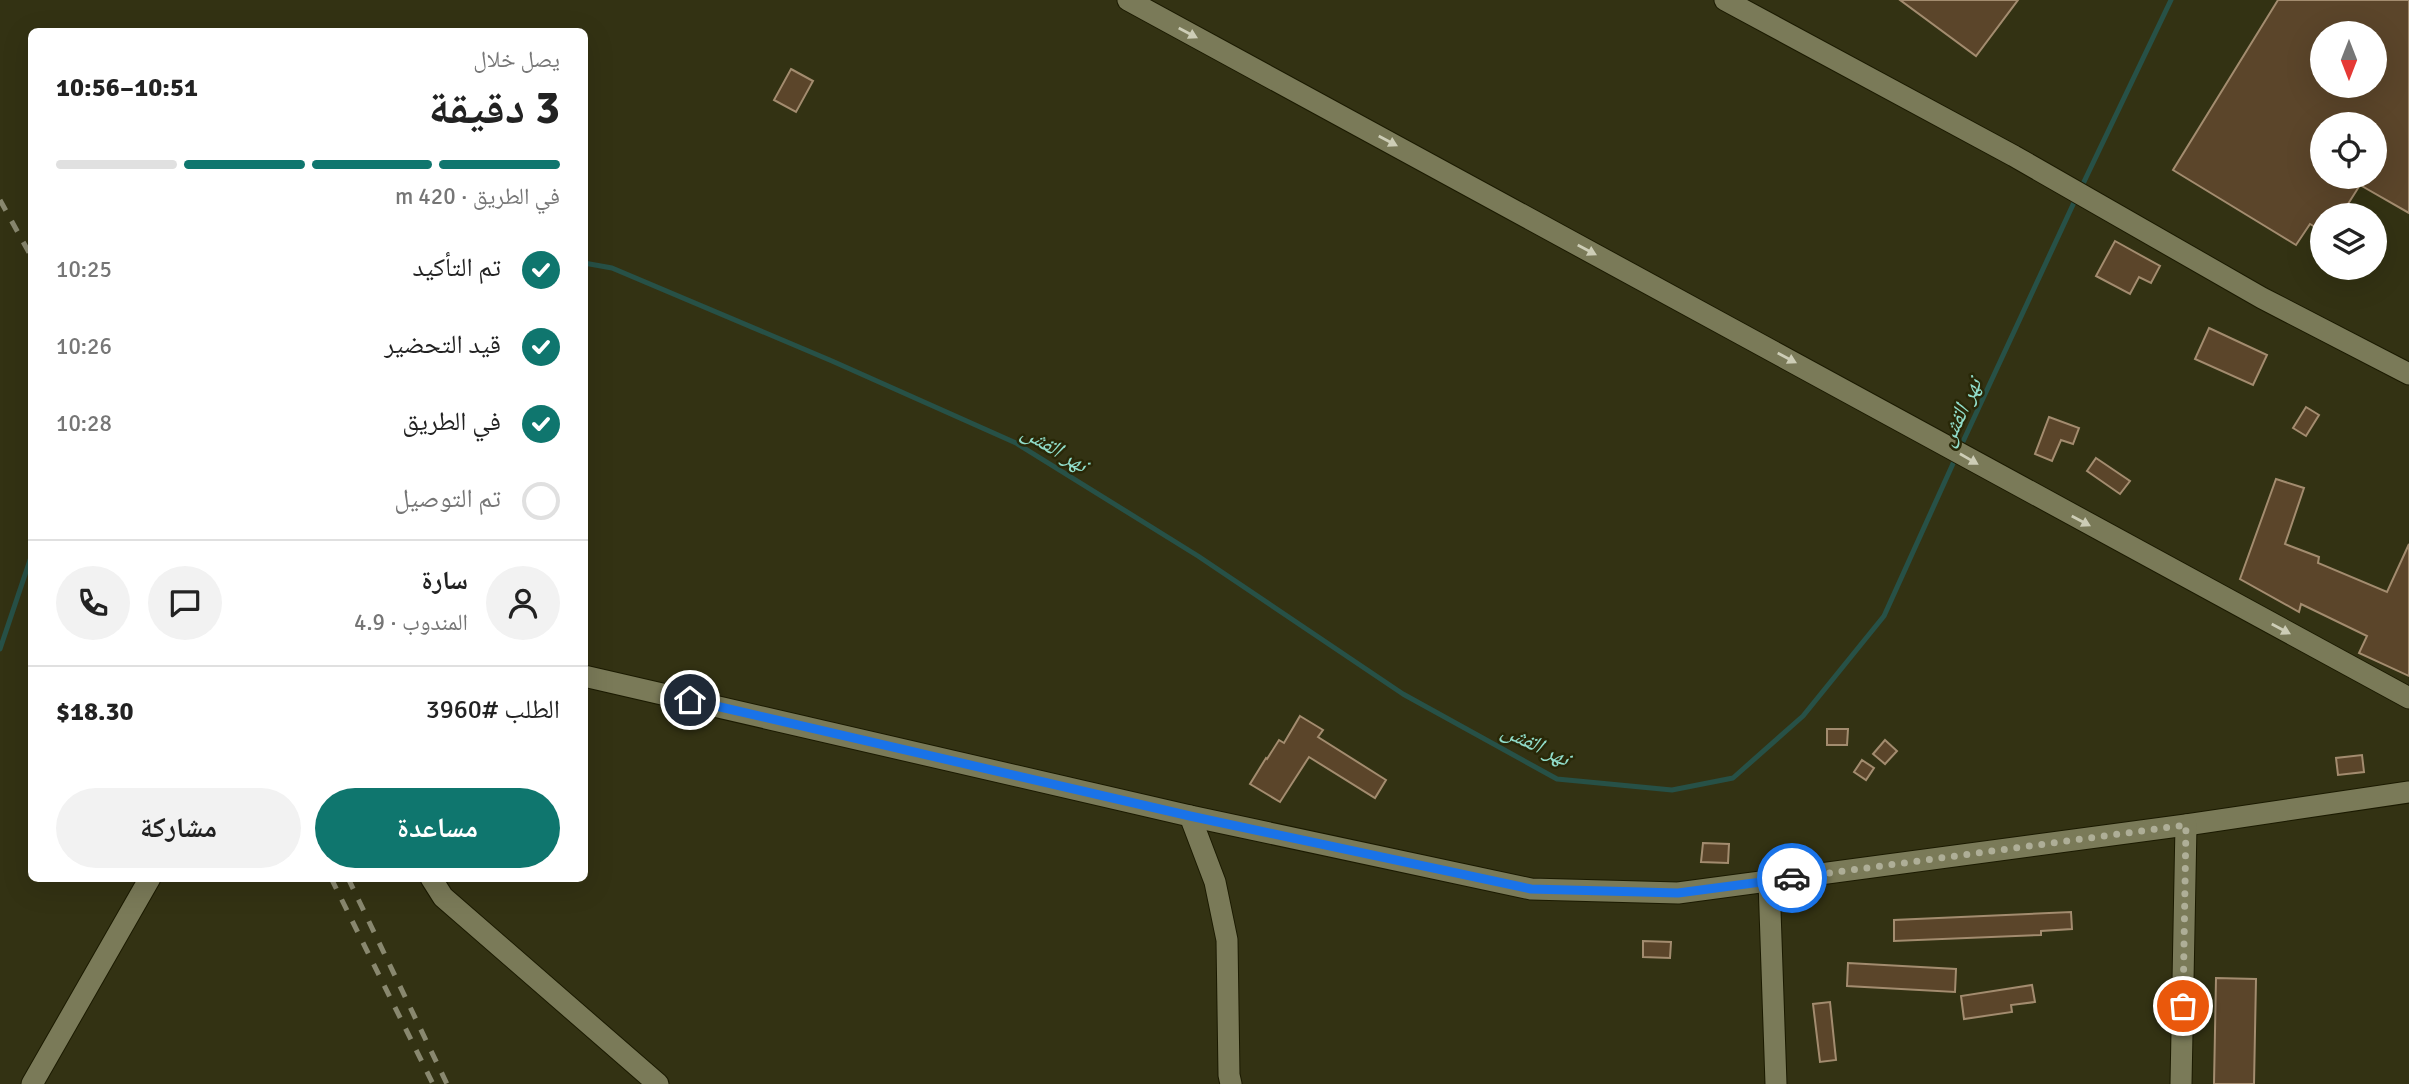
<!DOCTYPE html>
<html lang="ar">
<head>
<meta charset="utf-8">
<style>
	:root { --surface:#fff; --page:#f2f2f2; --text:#222; --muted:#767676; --line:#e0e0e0; --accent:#0f766e }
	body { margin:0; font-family:Signika,"Noto Naskh Arabic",sans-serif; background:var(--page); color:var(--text); direction:rtl; height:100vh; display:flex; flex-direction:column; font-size:26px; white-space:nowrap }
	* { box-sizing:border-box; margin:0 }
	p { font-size:23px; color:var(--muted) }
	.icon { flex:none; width:38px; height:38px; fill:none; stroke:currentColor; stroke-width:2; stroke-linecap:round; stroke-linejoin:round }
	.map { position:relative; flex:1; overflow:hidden; direction:ltr }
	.drawer { position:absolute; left:28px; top:28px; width:560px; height:854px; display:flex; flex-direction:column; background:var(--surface); border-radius:10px; box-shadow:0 7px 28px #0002; direction:rtl }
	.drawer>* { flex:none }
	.needle { width:46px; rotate:180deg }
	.tools { position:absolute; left:2310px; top:21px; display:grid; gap:14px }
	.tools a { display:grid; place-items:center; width:77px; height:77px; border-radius:50%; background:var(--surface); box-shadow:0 7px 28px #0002; font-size:35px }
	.pin { position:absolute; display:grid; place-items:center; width:60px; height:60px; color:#fff; margin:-30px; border:4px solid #fff; border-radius:50%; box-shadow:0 2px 7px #0007 }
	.courier { position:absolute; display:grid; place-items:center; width:70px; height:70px; margin:-35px; border:5px solid #1a73e8; border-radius:50%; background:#fff; color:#222; box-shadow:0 2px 9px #0007 }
	.head em { font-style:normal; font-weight:800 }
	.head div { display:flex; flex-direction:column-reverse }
	.head { display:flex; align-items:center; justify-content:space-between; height:119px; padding:0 28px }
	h1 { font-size:46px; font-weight:800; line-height:52px }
	.bar { display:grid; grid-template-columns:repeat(4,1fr); gap:10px 7px; align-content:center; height:84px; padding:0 28px }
	.bar i { height:9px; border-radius:5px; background:var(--line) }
	.bar .selected { background:var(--accent) }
	.bar p { grid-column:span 4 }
	.line { display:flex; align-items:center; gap:18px; padding:0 28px; border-top:2px solid var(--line) }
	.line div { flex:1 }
	.round { display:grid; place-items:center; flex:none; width:74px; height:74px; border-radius:37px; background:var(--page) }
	ol { padding:0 28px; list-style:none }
	li { display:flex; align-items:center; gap:21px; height:77px }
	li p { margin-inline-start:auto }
	li .icon { padding:7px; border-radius:50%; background:var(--accent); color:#fff; stroke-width:4 }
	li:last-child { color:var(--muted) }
	li i { width:38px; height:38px; border:4px solid var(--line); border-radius:50% }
	.button { display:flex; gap:14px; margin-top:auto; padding:14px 28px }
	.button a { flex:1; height:80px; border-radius:42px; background:var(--accent); color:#fff; font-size:28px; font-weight:800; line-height:80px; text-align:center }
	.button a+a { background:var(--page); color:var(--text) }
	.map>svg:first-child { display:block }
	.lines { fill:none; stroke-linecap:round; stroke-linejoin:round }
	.stream { stroke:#275147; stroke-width:5 }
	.building { fill:#5b452a; stroke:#a38c6f; stroke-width:2; fill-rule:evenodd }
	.minor-casing { stroke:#1b1a00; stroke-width:23 }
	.minor { stroke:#7a7a58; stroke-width:21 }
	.rail { stroke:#89886f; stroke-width:5; stroke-dasharray:12 12; stroke-linecap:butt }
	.oneway { fill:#cdcdb6 }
	.done { stroke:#aeae97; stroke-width:7; stroke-dasharray:0 12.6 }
	.route { stroke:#1a73e8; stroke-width:9 }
	.labels { text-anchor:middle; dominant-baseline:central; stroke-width:5; stroke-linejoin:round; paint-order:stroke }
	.water-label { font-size:23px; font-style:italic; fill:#91ddca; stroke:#292808 }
</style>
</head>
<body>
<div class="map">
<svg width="2409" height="1084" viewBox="0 0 2409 1084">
	<rect width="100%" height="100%" fill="#333213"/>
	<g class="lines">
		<g class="stream">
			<polyline points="2081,188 2171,0"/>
			<polyline points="584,263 612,268 832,361 1016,443 1198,556 1403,694 1557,779 1672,790 1733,778 1803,716 1884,616 1956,457"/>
			<polyline points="1960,448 2077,196"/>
			<polyline points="0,649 32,554"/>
		</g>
	</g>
	<g class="building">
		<polygon points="1900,0 2018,0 1976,56"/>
		<path d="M2278,0H2409V213L2360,185L2341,215H2322V231L2310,224L2296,245L2173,170ZM2322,33H2375V86H2322ZM2322,124H2375V177H2322Z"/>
		<polygon points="791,69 813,81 796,112 774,100"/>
		<polygon points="2115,241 2160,266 2151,283 2139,277 2130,294 2096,276"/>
		<polygon points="2209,328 2267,355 2253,385 2195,359"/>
		<polygon points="2306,407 2319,415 2306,436 2293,428"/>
		<polygon points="2049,417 2079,428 2073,444 2061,440 2052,461 2035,454"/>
		<polygon points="2096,458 2130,481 2120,494 2087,471"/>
		<polygon points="2276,479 2304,488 2285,544 2319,557 2318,563 2387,592 2409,544 2409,676 2359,653 2367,636 2301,604 2299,612 2240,579"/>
		<polygon points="1300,716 1323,730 1318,737 1386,780 1375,798 1309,757 1280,802 1250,784 1266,758 1267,759 1279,740 1284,743"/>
		<polygon points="1827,729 1848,729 1847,745 1827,745"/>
		<polygon points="1885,740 1897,751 1885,764 1873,754"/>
		<polygon points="2362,755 2364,772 2338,775 2336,758"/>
		<polygon points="1862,760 1874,768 1866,780 1854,772"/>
		<polygon points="1703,843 1729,844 1728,863 1701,862"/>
		<polygon points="2071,912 2072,929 2041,931 2041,935 1894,941 1894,920"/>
		<polygon points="1643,941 1671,942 1670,958 1643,957"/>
		<polygon points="1848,963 1956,969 1955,992 1847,986"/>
		<polygon points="2216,978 2256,979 2254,1084 2214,1084"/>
		<polygon points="2032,985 2035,1002 2011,1005 2012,1012 1964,1019 1961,996"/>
		<polygon points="1830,1002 1836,1060 1820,1062 1813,1004"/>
	</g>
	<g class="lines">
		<g class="minor-casing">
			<g id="minor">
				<polyline points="1128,0 2409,698"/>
				<polyline points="1725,0 2014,156 2262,298 2409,374"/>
				<polyline points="584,676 1190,816 1531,889 1678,893 2186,825 2409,792"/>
				<polyline points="1190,816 1215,882 1227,940 1229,1075 1231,1084"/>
				<polyline points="431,878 443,897 658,1084"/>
				<polyline points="1769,881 1776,1084"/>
				<polyline points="32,1084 150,878"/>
				<polyline points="2181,1084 2186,825"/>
			</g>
		</g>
		<use href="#minor" class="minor"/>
		<g class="rail">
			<polyline points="0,200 32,258"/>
			<polyline points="331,878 433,1084"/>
			<polyline points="348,878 447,1084"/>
		</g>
	</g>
	<defs><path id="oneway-solid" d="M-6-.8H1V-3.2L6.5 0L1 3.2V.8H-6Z" transform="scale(1.75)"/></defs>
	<g class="oneway">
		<use href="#oneway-solid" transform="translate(1188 33) rotate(28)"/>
		<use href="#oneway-solid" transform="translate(1388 141) rotate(28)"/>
		<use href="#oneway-solid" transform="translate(1587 250) rotate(28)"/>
		<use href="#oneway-solid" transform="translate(1787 358) rotate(28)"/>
		<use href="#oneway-solid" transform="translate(1969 459) rotate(30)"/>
		<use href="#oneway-solid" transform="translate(2081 521) rotate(28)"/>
		<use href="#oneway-solid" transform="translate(2281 629) rotate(28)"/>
	</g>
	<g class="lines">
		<polyline class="done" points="1792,878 2186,825 2183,1006"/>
		<polyline class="route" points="690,700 1190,816 1531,889 1678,893 1792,878"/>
	</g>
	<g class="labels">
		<g class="water-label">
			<text transform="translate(1960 412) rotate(-65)">نهر القش</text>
			<text transform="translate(1055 448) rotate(31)">نهر القش</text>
			<text transform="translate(1536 744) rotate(26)">نهر القش</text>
		</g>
	</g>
</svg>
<div class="tools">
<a><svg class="needle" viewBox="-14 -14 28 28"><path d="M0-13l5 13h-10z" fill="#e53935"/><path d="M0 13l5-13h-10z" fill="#767676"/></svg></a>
<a><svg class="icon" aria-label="locate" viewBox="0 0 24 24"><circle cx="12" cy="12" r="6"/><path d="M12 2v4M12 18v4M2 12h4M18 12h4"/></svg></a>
<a><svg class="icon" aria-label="layers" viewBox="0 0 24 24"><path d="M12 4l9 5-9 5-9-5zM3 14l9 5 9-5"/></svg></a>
</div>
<div class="pin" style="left:2183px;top:1006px;background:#ea580c"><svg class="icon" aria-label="bag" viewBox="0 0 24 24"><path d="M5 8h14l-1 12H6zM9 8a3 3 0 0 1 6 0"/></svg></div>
<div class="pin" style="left:690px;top:700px;background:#1f2937"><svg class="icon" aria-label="home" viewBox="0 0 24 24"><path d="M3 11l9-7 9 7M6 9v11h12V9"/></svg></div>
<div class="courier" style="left:1792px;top:878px"><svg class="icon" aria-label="car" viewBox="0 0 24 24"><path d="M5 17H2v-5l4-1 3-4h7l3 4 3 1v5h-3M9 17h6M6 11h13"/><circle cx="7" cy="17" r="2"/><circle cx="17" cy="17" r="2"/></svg></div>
<section class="drawer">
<div class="head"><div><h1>3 دقيقة</h1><p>يصل خلال</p></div><em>10:51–10:56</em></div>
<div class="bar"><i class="selected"></i><i class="selected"></i><i class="selected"></i><i></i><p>في الطريق · 420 m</p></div>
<ol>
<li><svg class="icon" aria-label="check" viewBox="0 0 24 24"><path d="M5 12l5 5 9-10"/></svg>تم التأكيد<p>10:25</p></li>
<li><svg class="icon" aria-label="check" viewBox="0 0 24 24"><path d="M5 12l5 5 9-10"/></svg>قيد التحضير<p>10:26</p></li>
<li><svg class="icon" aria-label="check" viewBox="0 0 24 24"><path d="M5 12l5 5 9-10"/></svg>في الطريق<p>10:28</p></li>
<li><i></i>تم التوصيل</li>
</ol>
<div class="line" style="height:126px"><a class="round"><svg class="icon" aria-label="person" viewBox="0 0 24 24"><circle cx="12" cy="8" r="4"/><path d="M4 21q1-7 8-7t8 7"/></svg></a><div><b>سارة</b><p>المندوب · 4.9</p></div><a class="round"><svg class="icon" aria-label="chat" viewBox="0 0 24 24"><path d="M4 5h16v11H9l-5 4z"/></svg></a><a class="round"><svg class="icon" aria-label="phone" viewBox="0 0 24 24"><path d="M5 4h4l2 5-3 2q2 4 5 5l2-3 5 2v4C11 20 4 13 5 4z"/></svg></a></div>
<div class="line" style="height:91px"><div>الطلب #3960</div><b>$18.30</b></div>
<div class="button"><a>مساعدة</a><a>مشاركة</a></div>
</section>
</div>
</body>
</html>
